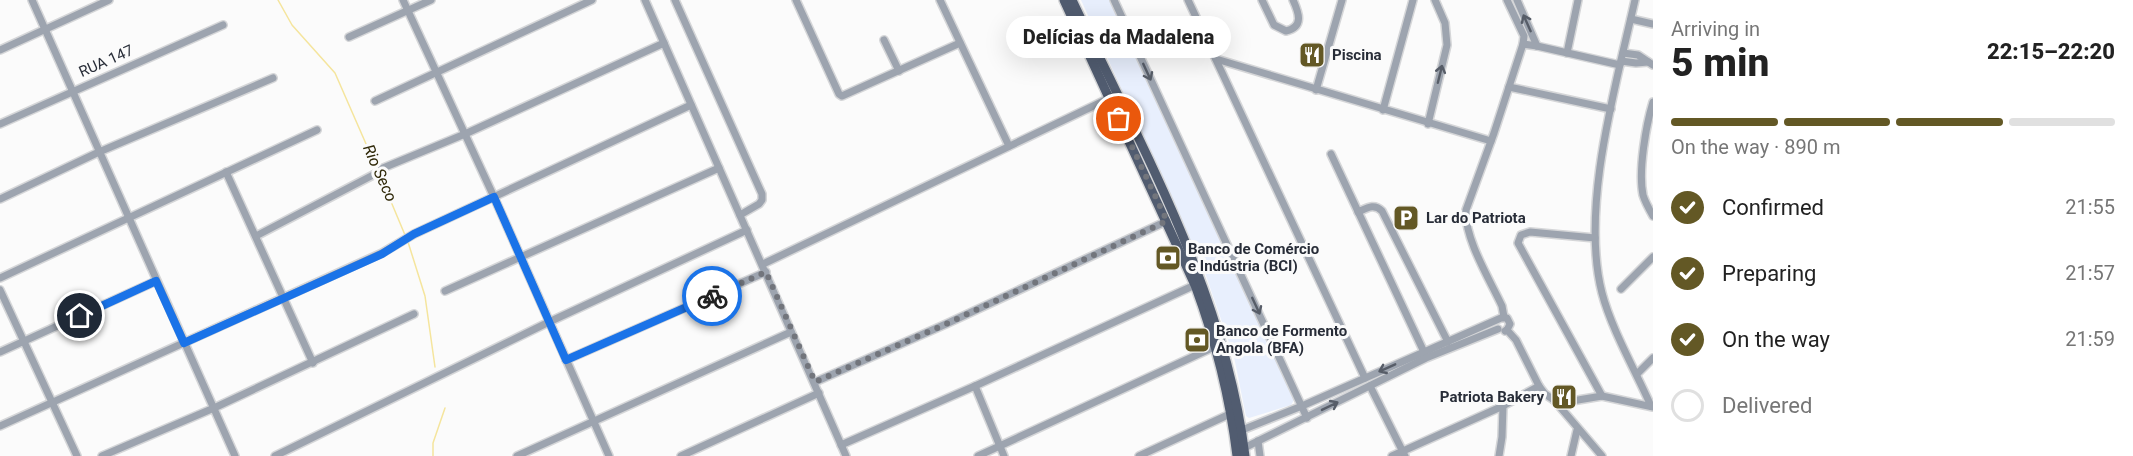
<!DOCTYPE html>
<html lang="en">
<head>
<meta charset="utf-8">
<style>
	:root { --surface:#fff; --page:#f2f2f2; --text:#222; --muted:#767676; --line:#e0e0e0; --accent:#635825 }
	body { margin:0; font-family:Roboto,sans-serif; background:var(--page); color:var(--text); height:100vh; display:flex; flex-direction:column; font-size:22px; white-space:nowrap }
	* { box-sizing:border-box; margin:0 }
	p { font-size:20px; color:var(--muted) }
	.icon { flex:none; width:33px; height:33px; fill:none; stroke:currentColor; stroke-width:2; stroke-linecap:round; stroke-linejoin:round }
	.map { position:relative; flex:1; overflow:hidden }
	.panel { display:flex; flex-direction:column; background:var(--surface); width:480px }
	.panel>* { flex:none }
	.pin { position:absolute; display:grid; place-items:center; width:51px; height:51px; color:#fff; margin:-26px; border:3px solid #fff; border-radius:50%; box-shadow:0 2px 6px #0007 }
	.courier { position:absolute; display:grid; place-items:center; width:60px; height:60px; margin:-30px; border:4px solid #1a73e8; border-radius:50%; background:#fff; color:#222; box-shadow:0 2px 8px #0007 }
	.bubble { position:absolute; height:42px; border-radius:21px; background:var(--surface); box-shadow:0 6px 24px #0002; font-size:20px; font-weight:800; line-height:42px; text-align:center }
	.summary em { font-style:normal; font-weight:800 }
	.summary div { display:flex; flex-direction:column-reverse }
	.summary { display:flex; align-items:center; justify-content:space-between; height:102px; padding:0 18px }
	h1 { font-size:39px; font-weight:800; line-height:45px }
	.bar { display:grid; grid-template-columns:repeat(4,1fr); gap:9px 6px; align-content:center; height:72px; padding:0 18px }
	.bar i { height:8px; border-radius:4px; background:var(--line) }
	.bar .current { background:var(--accent) }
	.bar p { grid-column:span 4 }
	ol { padding:0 18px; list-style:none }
	li { display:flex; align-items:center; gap:18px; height:66px }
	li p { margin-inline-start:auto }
	li .icon { padding:6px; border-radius:50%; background:var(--accent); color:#fff; stroke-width:4 }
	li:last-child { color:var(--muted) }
	li i { width:33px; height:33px; border:3px solid var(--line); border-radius:50% }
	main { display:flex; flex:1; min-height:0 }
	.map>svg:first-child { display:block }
	.built { fill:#e8effd }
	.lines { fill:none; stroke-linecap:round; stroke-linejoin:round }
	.stream { stroke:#f5e59d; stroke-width:1.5 }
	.minor-casing { stroke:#d5d6d8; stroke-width:10 }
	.major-casing { stroke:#d5d6d8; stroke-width:12 }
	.minor { stroke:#9da4af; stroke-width:7 }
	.major { stroke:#515c70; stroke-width:9 }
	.oneway { stroke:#575d68 }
	.done { stroke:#72757c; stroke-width:6; stroke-dasharray:0 10.8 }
	.route { stroke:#1a73e8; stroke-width:8 }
	.labels { text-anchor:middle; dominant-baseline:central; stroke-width:6; stroke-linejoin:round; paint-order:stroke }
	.poi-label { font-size:15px; font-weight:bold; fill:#282d38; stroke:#fbfbfb; text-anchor:start }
	.street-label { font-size:15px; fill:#282d38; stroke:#fbfbfb }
	.water-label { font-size:16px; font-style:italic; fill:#302909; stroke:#fbfbfb }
</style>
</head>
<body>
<main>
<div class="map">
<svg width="1653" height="456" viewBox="0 0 1653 456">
	<rect width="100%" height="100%" fill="#fbfbfb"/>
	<polygon class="built" points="1081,0 1111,0 1293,396 1294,400 1291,405 1249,418 1246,416 1234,357 1204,270"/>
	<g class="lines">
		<g class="stream">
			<polyline points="278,0 292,25 335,73 377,169"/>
			<polyline points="379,173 405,235"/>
			<polyline points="408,242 425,296 435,367"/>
			<polyline points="433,456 433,443 445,408"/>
		</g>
		<g class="minor-casing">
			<g id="minor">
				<polyline points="32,0 235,456"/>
				<polyline points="403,0 494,197 609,456"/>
				<polyline points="645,0 846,456"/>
				<polyline points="675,0 762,194 762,200 759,204 740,215"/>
				<polyline points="796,0 839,94 842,96 960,43"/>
				<polyline points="940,0 1009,146"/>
				<polyline points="1114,0 1307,418"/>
				<polyline points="1188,0 1365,378"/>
				<path d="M1262,0L1274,25L1286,31C1304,27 1299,13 1293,0"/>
				<polyline points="1517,0 1537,46"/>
				<path d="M1635,0C1616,85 1580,208 1602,293C1611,328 1636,372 1651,406"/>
				<polyline points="1631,19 1653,24"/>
				<polyline points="349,37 431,0"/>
				<polyline points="884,40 899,71"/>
				<polyline points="1523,44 1537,46 1620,65"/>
				<polyline points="0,50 109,0"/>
				<polyline points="1567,53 1578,0"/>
				<polyline points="1623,53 1638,55 1653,65"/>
				<polyline points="1216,59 1491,141"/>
				<polyline points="1621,61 1636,63 1648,62"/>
				<polyline points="1509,87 1611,109"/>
				<polyline points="1316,90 1342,0"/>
				<polyline points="375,101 592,0"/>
				<path d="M1653,102C1646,125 1638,171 1643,195C1645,202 1649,209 1653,216"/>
				<polyline points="1383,110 1413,0"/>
				<polyline points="0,124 223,25"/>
				<polyline points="1428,124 1447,45 1445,23 1435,0"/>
				<polyline points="1331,154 1424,352"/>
				<polyline points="226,172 313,363"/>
				<polyline points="0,199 99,152 273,78"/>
				<path d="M1358,212C1367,208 1374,203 1382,211L1448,342"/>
				<polyline points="256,236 375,174 383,168 465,134 664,43"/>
				<polyline points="1595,238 1530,232 1521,235 1518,243 1602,396"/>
				<polyline points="763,264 1110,98"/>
				<polyline points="0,278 317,130"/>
				<polyline points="1621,289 1653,257"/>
				<polyline points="0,290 77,456"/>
				<polyline points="445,291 719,168"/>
				<path d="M1504,317L1502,306C1490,280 1464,238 1466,210L1494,133L1523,44L1524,36L1507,0"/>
				<polyline points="1505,331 1507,330 1516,340 1539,386 1545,394 1554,400 1566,402 1602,396 1653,407"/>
				<polyline points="0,352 156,281"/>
				<polyline points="566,360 766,272"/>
				<polyline points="1637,374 1653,358"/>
				<polyline points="815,382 946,324 1167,221"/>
				<polyline points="975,386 1004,456"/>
				<polyline points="1370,386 1405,456"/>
				<polyline points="1554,400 1602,456"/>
				<polyline points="0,426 382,253 414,234 691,105"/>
				<polyline points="1242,430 1302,406 1501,318 1507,318 1510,324 1507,330"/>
				<polyline points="1258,441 1260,456"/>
				<polyline points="841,445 975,386 1195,285"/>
				<polyline points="1244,448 1426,358 1498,329"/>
				<polyline points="102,456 214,408 414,314"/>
				<polyline points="275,456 549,322 747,230"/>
				<polyline points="517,456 791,332"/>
				<polyline points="681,456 819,393"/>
				<polyline points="978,456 1214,347"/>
				<polyline points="1139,456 1230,414"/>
				<polyline points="1392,456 1503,406 1539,386"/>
				<polyline points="1499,456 1502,437 1503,406"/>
				<polyline points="1571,456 1577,430"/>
			</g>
		</g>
		<g class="major-casing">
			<g id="major">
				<path d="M1064,0L1195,285C1215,339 1230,398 1237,456"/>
				<path d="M1072,0C1141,147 1225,293 1245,456"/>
			</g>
		</g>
		<use href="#minor" class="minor"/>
		<use href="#major" class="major"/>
	</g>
	<defs><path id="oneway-shaft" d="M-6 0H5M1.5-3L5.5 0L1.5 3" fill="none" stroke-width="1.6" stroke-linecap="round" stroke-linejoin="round" transform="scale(1.5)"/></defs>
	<g class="oneway">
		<use href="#oneway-shaft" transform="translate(1527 23) rotate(-114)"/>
		<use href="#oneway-shaft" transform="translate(1147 72) rotate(65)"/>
		<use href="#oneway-shaft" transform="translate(1440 74) rotate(-76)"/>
		<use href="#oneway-shaft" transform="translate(1256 306) rotate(65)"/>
		<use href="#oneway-shaft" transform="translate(1387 368) rotate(156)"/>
		<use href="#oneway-shaft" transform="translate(1330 406) rotate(-26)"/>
	</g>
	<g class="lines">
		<polyline class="done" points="712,296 766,272 815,382 946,324 1167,221 1119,119"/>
		<polyline class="route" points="80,316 156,281 184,343 382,254 414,234 494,197 566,360 712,296"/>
	</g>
	<defs>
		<g id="restaurant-square" transform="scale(1.35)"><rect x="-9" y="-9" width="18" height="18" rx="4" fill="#635825" stroke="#fbfbfb"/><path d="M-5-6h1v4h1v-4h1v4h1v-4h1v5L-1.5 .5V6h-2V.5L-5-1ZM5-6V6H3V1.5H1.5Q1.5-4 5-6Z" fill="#fff"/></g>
		<g id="parking-square" transform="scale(1.35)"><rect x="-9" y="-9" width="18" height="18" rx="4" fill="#635825" stroke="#fbfbfb"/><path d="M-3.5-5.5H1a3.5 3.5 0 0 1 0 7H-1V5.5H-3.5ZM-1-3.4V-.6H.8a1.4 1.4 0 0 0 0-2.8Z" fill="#fff"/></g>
		<g id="bank-square" transform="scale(1.35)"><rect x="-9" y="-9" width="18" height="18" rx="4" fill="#635825" stroke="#fbfbfb"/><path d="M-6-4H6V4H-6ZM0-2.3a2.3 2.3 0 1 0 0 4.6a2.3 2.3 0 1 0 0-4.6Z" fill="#fff"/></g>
	</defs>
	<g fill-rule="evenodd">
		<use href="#restaurant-square" x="1312" y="55"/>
		<use href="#parking-square" x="1406" y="218"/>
		<use href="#bank-square" x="1168" y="258"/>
		<use href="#bank-square" x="1197" y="340"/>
		<use href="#restaurant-square" x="1564" y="397"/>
	</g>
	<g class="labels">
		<g class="poi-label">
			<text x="1332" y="55">Piscina</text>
			<text x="1426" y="218">Lar do Patriota</text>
			<text x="1188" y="249">Banco de Comércio<tspan x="1188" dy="17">e Indústria (BCI)</tspan></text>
			<text x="1216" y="331">Banco de Formento<tspan x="1216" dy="17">Angola (BFA)</tspan></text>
			<text x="1544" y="397" text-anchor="end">Patriota Bakery</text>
		</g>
		<g class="street-label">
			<text transform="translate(106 61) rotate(-24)">RUA 147</text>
		</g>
		<g class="water-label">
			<text transform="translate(380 173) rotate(66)">Rio Seco</text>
		</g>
	</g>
</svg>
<div class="pin" style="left:1119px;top:119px;background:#ea580c"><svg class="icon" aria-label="bag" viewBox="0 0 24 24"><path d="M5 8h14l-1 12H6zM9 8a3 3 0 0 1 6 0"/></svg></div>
<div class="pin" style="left:80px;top:316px;background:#1f2937"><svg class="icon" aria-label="home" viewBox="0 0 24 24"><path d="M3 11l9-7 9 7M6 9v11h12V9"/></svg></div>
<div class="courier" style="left:712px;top:296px"><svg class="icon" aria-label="bike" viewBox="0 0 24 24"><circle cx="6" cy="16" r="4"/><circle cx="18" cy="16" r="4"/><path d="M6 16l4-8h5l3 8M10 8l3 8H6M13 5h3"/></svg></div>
<div class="bubble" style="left:1006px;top:16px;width:225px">Delícias da Madalena</div>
</div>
<section class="panel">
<div class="summary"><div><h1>5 min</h1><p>Arriving in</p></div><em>22:15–22:20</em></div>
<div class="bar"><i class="current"></i><i class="current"></i><i class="current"></i><i></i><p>On the way · 890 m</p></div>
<ol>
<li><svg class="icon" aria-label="check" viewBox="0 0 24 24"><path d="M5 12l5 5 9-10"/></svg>Confirmed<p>21:55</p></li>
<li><svg class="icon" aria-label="check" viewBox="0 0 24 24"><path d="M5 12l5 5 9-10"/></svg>Preparing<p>21:57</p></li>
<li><svg class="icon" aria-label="check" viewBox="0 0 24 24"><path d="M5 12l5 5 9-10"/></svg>On the way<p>21:59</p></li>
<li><i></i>Delivered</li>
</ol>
</section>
</main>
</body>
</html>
